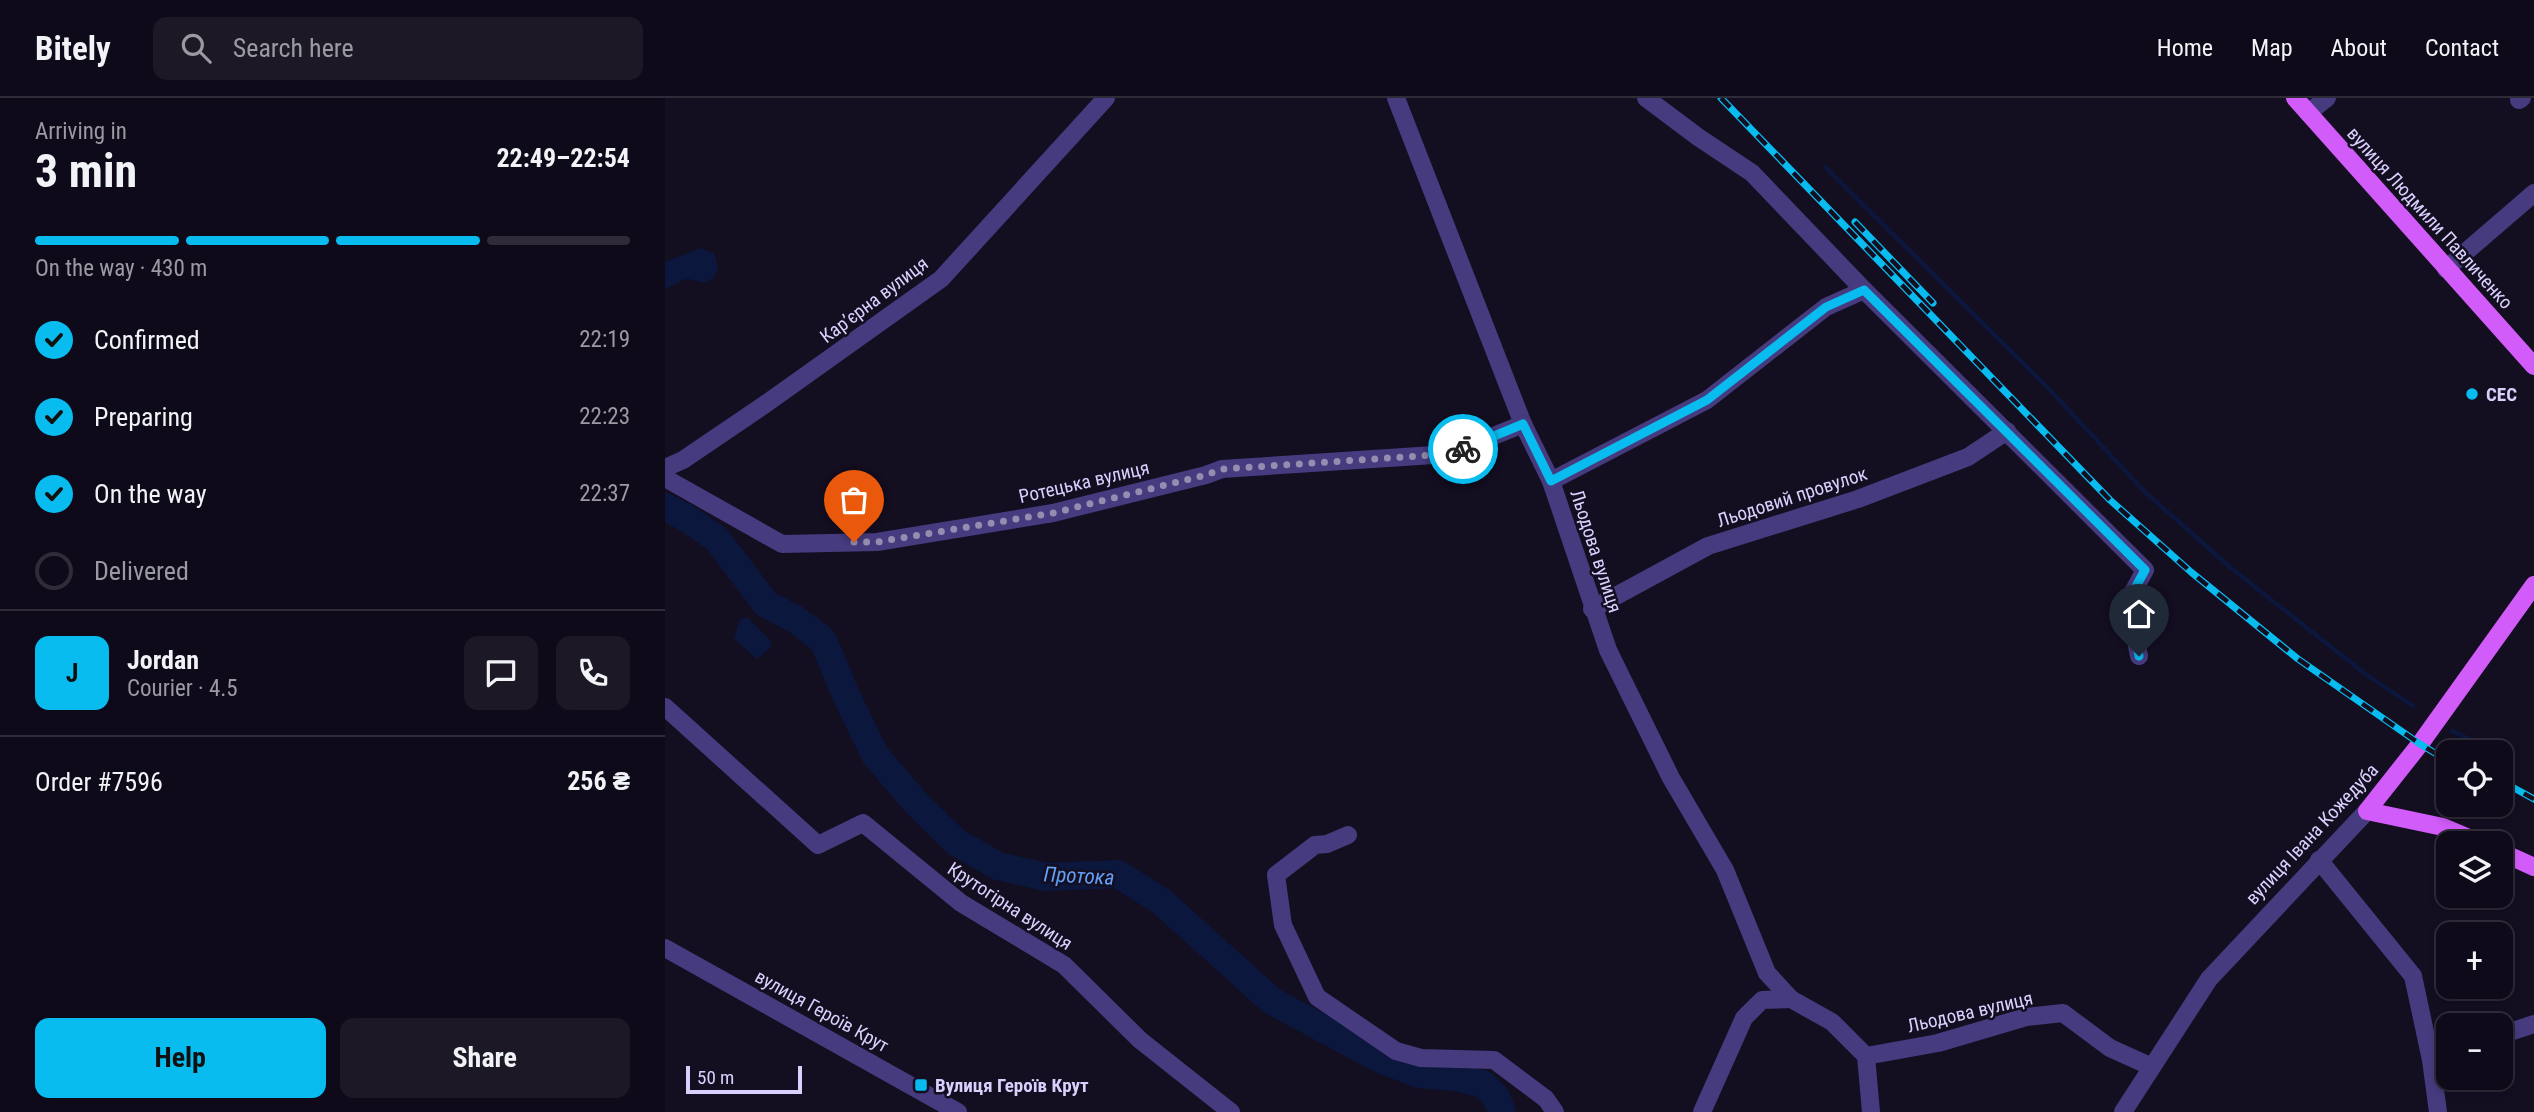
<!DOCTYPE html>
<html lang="en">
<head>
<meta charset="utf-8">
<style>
	:root { --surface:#0f0a19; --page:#1d1826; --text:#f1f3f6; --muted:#9b9aa2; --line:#2f2b38; --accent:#09bcf0 }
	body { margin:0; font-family:"Roboto Condensed",sans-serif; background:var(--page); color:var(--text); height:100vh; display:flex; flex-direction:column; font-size:26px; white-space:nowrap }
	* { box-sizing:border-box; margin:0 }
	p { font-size:23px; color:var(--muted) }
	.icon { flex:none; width:38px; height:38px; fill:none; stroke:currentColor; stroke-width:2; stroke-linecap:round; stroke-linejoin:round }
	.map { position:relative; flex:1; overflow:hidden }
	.sheet { display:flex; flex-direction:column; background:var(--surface); width:665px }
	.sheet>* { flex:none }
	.controls { position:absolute; left:1771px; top:642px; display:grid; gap:14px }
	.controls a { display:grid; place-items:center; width:77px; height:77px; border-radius:14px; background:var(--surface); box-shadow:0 4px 10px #0003,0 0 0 2px var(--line); font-size:35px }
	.scale { position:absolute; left:21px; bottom:18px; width:116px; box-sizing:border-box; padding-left:7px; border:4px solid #dbd0fd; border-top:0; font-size:19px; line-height:24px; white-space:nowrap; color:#dbd0fd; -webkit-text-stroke:5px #140e21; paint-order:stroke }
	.pin { position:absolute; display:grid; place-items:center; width:60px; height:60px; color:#fff; margin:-72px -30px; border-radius:50% 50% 50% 0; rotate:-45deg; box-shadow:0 0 7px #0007 }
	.pin .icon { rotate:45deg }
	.courier { position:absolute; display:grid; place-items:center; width:70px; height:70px; margin:-35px; border:5px solid #09bcf0; border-radius:50%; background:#fff; color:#222; box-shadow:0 2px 9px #0007 }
	.overview em { font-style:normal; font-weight:700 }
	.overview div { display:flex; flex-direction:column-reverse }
	.overview { display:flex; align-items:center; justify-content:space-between; height:119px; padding:0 35px }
	h1 { font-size:46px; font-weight:700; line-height:52px }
	.bar { display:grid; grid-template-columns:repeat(4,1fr); gap:10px 7px; align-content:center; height:84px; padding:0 35px }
	.bar i { height:9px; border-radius:5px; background:var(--line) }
	.bar .selected { background:var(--accent) }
	.bar p { grid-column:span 4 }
	.line { display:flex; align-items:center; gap:18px; padding:0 35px; border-top:2px solid var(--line) }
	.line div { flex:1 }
	.round { display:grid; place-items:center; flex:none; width:74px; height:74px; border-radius:14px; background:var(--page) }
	ol { padding:0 35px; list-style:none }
	li { display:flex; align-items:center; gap:21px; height:77px }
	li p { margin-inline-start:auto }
	li .icon { padding:7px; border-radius:50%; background:var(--accent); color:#111; stroke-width:4 }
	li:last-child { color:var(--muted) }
	li i { width:38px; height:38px; border:4px solid var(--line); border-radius:50% }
	.button { display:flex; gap:14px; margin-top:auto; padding:14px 35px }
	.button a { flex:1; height:80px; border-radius:14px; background:var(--accent); color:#111; font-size:28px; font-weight:700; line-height:80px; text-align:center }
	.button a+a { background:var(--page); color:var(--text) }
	header { display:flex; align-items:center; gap:42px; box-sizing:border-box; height:98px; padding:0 35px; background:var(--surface); border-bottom:2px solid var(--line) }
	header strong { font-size:33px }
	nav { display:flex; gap:38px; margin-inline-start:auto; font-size:24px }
	.search { width:490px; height:63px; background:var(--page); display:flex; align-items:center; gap:18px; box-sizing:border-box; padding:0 24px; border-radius:14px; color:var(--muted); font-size:26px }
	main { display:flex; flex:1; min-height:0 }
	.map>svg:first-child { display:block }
	.water { fill:#0b173d }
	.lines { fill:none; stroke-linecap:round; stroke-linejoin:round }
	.stream { stroke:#0b173d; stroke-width:4.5 }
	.river { stroke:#0b173d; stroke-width:28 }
	.minor { stroke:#463b7e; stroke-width:18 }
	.major { stroke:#d25cf9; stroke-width:18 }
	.rail-casing { stroke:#09bcf0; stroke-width:7 }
	.rail { stroke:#140e21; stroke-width:4.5; stroke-dasharray:13; stroke-linecap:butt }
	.done { stroke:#958cb0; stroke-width:7; stroke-dasharray:0 12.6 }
	.route { stroke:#09bcf0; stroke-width:9 }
	.poi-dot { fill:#09bcf0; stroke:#140e21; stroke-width:2.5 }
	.labels { text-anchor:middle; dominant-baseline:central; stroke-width:5; stroke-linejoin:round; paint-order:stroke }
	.street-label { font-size:19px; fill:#dbd0fd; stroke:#140e21 }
	.poi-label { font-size:19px; font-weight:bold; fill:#dbd0fd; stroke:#140e21; text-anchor:start }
	.water-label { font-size:21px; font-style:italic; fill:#62a0f9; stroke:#140e21 }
</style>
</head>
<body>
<header>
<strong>Bitely</strong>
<div class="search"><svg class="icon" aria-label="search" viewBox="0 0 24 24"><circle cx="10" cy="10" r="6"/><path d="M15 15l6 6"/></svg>Search here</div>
<nav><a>Home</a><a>Map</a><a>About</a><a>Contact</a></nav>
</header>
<main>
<section class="sheet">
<div class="overview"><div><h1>3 min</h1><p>Arriving in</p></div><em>22:49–22:54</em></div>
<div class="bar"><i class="selected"></i><i class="selected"></i><i class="selected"></i><i></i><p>On the way · 430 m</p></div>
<ol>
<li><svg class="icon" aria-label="check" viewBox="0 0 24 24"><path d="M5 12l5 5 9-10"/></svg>Confirmed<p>22:19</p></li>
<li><svg class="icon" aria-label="check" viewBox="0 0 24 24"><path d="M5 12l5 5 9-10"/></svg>Preparing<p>22:23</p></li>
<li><svg class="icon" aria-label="check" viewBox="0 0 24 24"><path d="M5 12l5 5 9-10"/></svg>On the way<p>22:37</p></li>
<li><i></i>Delivered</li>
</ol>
<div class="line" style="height:126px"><b class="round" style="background:var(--accent);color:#111">J</b><div><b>Jordan</b><p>Courier · 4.5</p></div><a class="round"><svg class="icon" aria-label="chat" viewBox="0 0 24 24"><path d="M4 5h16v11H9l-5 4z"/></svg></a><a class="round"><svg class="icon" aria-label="phone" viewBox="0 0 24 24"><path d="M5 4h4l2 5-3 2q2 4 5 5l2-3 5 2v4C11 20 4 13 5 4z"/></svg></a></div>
<div class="line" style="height:91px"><div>Order #7596</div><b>256 ₴</b></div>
<div class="button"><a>Help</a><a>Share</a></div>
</section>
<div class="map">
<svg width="1869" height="1014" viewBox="0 0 1869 1014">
	<rect width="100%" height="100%" fill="#140e21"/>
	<g class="water">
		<path d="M35,150L49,155L53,170L48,181L37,185C15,176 19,184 0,191V164Z"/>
		<polygon points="82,519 107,544 104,551 92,561 69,541 75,521"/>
	</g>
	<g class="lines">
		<g class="stream">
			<polyline points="1160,69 1383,290 1479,393 1566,470 1699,575 1748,608"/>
			<polyline points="1787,633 1826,651"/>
		</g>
		<polyline class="river" points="0,409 20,419 52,441 101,506 130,521 158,542 180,595 210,657 251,705 291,744 333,768 381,779 453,776 496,803 607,903 715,961 754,976 791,979 818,986 831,999 837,1014"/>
		<g class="minor">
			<polyline points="731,0 858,326 886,383 943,552 1006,680 1060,772 1102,875 1126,901 1167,924 1201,958 1273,945 1361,919 1398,915 1445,950 1487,969"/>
			<polyline points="981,0 1033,39 1087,75 1199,192 1480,472 1463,503 1474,558"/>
			<polyline points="1854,2 1857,0"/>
			<polyline points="1643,15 1662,0"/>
			<polyline points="1781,171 1869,95"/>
			<polyline points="0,370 18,362 102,305 276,181 441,0"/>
			<polyline points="0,380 117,446 212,444 388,415 541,377 557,371 784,356 858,326"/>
			<polyline points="886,383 1042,302 1161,209 1199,192"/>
			<polyline points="927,511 1043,448 1193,401 1303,359 1342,333"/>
			<polyline points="0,609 153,747 198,725 296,805 399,867 475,942 566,1014"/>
			<polyline points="683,737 662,746 650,747 611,777 618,827 652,899 731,953 756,960 829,962 881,1001 890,1014"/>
			<polyline points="1654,762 1748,878 1766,962 1773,1014"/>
			<polyline points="0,850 293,1014"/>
			<polyline points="1836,937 1869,926"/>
			<polyline points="1201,958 1206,1014"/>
			<polyline points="1037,1014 1079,920 1097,902 1126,901"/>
			<polyline points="1458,1014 1544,881 1702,713"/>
		</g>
		<g class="major">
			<polyline points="1630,0 1869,268"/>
			<polyline points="1818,746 1778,729 1702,713 1755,646 1869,487"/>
			<polyline points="1836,754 1869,769"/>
		</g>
		<g class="rail-casing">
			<g id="rail">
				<polyline points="1056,0 1445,402 1526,474 1633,561 1755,646 1783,663"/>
				<polyline points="1190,124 1268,205"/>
				<polyline points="1836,683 1869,701"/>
			</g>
		</g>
		<use href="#rail" class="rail"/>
	</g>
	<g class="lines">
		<polyline class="done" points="189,444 212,444 388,415 541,377 557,371 784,356 798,351"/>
		<polyline class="route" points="798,351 858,326 886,383 1042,302 1161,209 1199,192 1480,472 1463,503 1474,558"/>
	</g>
	<g class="poi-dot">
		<circle cx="1807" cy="296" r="7"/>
		<rect x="249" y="980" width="14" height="14" rx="3.5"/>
	</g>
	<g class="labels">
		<g class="street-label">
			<text transform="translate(1765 120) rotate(48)">вулиця Людмили Павличенко</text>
			<text transform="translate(209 202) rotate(-37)">Карʼєрна вулиця</text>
			<text transform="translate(419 384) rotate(-13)">Ротецька вулиця</text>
			<text transform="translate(1127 399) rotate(-18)">Льодовий провулок</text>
			<text transform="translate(931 453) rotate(72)">Льодова вулиця</text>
			<text transform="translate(1647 736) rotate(-47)">вулиця Івана Кожедуба</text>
			<text transform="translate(345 808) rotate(33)">Крутогірна вулиця</text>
			<text transform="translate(157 913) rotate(29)">вулиця Героїв Крут</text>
			<text transform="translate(1305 914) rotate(-13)">Льодова вулиця</text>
		</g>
		<g class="poi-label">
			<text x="1821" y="296">СЕС</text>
			<text x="270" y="987">Вулиця Героїв Крут</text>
		</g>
		<g class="water-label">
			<text transform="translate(414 778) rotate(3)">Протока</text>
		</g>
	</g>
</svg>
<div class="controls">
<a><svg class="icon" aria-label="locate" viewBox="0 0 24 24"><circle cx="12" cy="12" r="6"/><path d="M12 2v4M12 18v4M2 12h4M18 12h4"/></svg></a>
<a><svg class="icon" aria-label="layers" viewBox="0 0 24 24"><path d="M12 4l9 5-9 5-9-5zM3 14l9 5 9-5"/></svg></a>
<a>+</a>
<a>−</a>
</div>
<div class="scale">50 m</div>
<div class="pin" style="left:189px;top:444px;background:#ea580c"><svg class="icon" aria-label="bag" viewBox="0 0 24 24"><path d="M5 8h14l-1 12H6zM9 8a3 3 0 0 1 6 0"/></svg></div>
<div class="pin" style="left:1474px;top:558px;background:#1f2937"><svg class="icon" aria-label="home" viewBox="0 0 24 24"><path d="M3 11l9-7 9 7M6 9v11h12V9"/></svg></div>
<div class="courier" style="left:798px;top:351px"><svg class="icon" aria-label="bike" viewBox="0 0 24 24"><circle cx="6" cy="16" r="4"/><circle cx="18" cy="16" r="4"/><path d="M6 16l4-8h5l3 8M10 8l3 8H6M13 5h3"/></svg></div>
</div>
</main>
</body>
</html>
